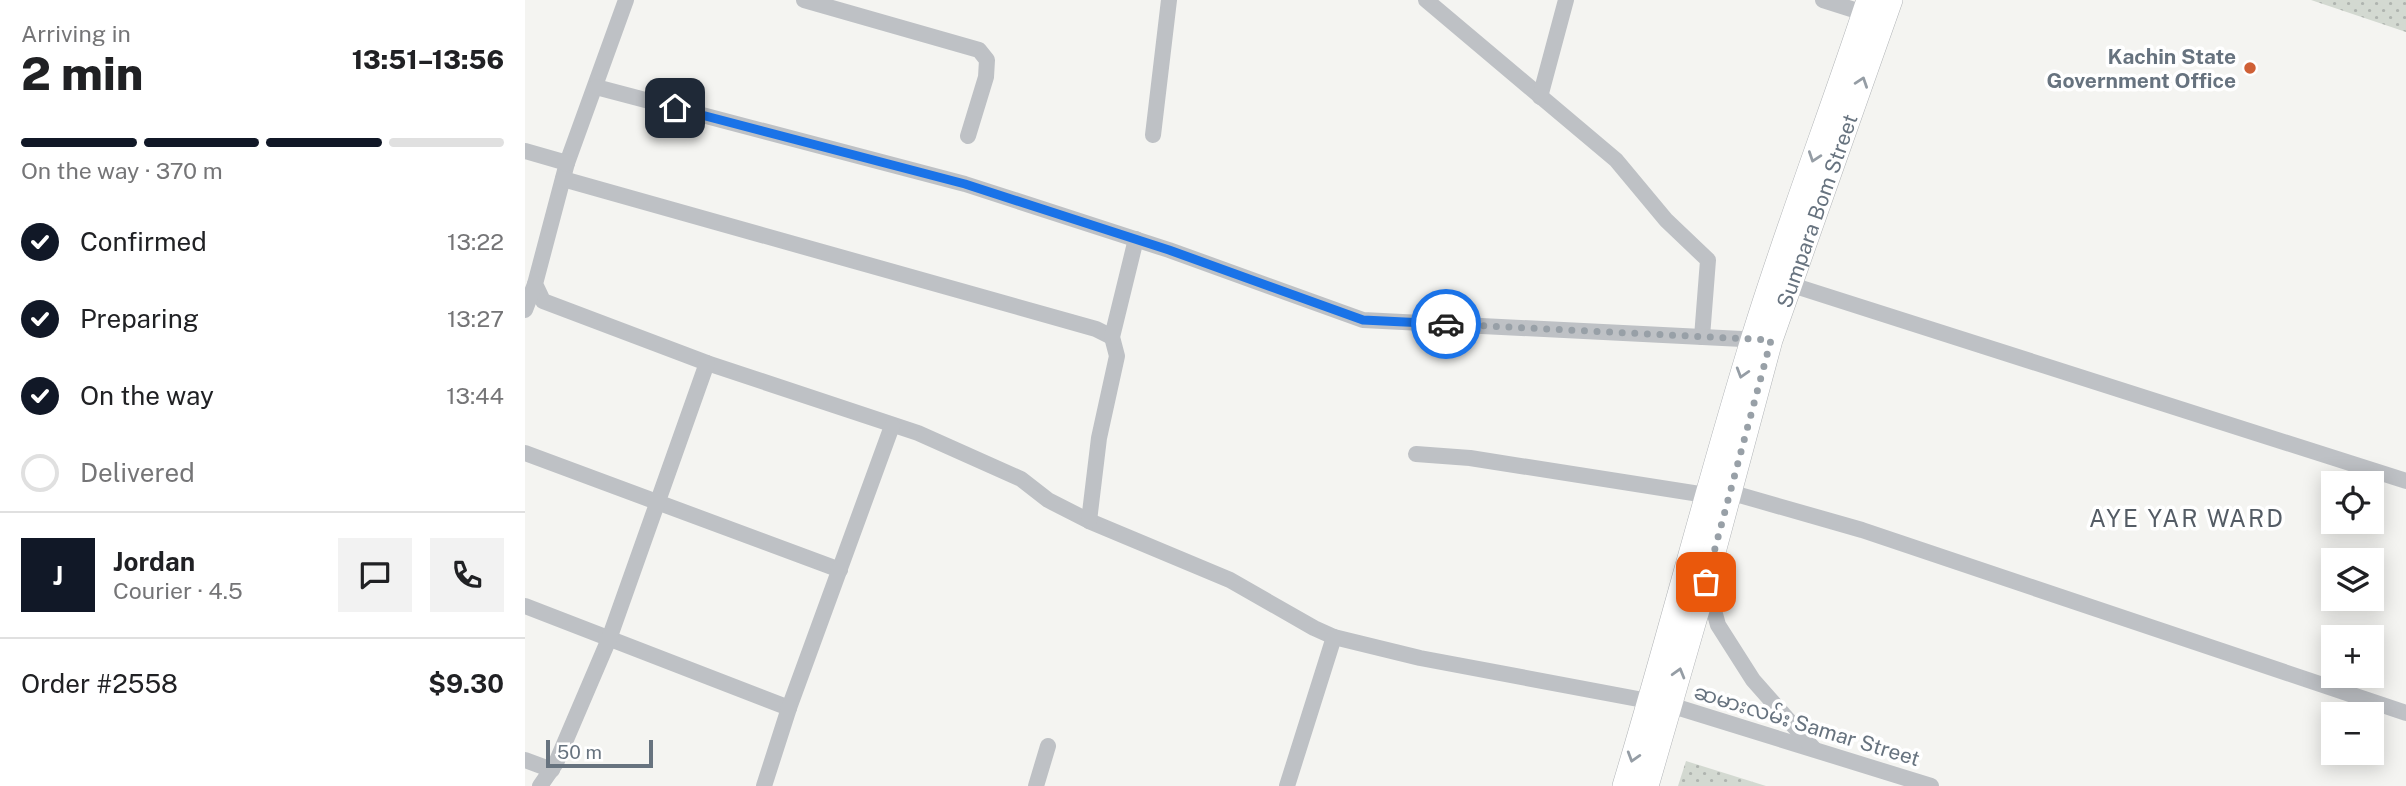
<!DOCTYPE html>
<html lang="en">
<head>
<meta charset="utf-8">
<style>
	:root { --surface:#fff; --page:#f2f2f2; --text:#202124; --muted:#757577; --line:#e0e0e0; --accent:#111827 }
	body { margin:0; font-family:"Public Sans","Noto Sans Myanmar",sans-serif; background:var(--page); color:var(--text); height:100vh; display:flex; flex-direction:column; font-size:26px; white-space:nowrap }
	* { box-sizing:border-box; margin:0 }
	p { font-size:23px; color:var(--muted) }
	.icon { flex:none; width:38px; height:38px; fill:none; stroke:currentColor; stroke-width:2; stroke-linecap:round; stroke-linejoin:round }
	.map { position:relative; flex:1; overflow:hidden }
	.details { display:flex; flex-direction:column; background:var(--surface); width:525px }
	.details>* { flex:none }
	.fabs { position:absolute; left:1796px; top:471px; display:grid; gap:14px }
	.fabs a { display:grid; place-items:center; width:63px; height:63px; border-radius:0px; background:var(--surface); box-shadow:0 4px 18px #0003; font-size:35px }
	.scale { position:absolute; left:21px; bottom:18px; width:107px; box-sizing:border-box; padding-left:7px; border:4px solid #67737f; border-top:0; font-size:19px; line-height:24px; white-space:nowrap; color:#67737f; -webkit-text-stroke:5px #fff; paint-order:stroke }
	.pin { position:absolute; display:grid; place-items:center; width:60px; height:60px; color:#fff; margin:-30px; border-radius:14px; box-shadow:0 4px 10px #0006 }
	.courier { position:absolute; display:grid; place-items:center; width:70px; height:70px; margin:-35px; border:5px solid #1a73e8; border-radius:50%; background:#fff; color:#222; box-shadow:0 2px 9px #0007 }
	.overview em { font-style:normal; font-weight:800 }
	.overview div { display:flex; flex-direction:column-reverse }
	.overview { display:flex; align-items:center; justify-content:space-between; height:119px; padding:0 21px }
	h1 { font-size:46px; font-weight:800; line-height:52px }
	.bar { display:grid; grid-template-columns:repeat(4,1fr); gap:10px 7px; align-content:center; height:84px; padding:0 21px }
	.bar i { height:9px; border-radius:5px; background:var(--line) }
	.bar .active { background:var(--accent) }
	.bar p { grid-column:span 4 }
	.line { display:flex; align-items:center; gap:18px; padding:0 21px; border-top:2px solid var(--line) }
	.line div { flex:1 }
	.round { display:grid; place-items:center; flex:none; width:74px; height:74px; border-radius:0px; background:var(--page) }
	ol { padding:0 21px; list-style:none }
	li { display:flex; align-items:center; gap:21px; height:77px }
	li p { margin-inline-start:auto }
	li .icon { padding:7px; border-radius:50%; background:var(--accent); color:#fff; stroke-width:4 }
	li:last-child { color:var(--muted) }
	li i { width:38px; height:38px; border:4px solid var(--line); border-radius:50% }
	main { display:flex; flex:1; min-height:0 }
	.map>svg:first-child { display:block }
	.grass { fill:url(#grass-dots) }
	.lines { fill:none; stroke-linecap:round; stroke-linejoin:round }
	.highway-casing { stroke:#b1b4b7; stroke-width:24 }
	.minor { stroke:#bec1c5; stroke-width:16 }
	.highway { stroke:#fff; stroke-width:23 }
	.oneway { stroke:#959da5 }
	.done { stroke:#98a0a7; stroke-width:7; stroke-dasharray:0 12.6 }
	.route { stroke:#1a73e8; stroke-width:9 }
	.poi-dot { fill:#cf6036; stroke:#fff; stroke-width:2.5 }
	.labels { text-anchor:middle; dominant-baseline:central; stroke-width:7; stroke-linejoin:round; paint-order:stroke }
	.poi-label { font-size:21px; font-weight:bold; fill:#67737f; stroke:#fff; text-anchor:end }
	.street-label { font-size:21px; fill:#67737f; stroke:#fff }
	.quarter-label { font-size:24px; letter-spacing:2px; fill:#545c65; stroke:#fff }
</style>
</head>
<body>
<main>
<section class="details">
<div class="overview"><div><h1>2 min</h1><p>Arriving in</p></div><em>13:51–13:56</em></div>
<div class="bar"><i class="active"></i><i class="active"></i><i class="active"></i><i></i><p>On the way · 370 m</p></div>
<ol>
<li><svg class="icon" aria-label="check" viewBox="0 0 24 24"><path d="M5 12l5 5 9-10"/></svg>Confirmed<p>13:22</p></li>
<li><svg class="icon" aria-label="check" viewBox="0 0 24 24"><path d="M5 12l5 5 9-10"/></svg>Preparing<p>13:27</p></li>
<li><svg class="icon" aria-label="check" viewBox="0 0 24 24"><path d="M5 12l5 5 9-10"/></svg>On the way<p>13:44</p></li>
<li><i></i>Delivered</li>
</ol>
<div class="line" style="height:126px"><b class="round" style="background:var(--accent);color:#fff">J</b><div><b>Jordan</b><p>Courier · 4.5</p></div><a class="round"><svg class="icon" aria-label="chat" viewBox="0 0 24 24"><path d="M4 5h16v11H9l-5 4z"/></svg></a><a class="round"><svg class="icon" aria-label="phone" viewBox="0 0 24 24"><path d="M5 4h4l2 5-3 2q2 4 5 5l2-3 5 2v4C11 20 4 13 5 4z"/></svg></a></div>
<div class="line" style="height:91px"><div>Order #2558</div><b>$9.30</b></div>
</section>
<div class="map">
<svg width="1881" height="786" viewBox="0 0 1881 786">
	<defs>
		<pattern id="grass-dots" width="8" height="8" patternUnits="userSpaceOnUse" patternTransform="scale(1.75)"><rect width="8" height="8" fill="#d3d9d1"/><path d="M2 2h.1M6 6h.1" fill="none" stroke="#afb4af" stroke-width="1.8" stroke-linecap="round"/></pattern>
	</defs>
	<rect width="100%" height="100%" fill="#f4f4f1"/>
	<g class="grass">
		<polygon points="1786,0 1881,0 1881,32"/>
		<polygon points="1161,761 1241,786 1153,786"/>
	</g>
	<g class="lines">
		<g class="highway-casing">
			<g id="highway">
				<path d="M1099,786C1144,637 1182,486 1228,337C1263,223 1306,113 1343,0"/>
				<path id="s1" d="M1122,786L1181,582L1246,340L1366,0"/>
			</g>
		</g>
		<g class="minor">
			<polyline points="101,0 42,163 10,284 18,301 182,363 393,433 496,479 523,500 564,521 705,580 789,628 809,637 895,658 1145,705 1406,786"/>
			<polyline points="279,0 454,50 462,60 461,77 443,136"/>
			<polyline points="901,0 1091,160 1141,220 1183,260 1177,337"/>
			<polyline points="1298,0 1339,13"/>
			<polyline points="71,87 440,184 644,250 838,320 1237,340"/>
			<polyline points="1015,97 1041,0"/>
			<polyline points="628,135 644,0"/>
			<polyline points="0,151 42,163"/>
			<polyline points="38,179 571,329 587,337"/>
			<polyline points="1267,285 1881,481"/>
			<polyline points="0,310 10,284"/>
			<polyline points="0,453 315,570"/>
			<polyline points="891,454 945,458 1181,495 1204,492 1337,530 1881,713"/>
			<polyline points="564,521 574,438 592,356 587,337 611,239"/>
			<polyline points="1181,582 1193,625 1228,680 1289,749"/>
			<polyline points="0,606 264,708"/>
			<polyline points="0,760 27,770"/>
			<polyline points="15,786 31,763 84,639 182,363"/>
			<polyline points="239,786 264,708 367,426"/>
			<polyline points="511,786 523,746"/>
			<polyline points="762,786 809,637"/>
		</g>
		<use href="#highway" class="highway"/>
	</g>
	<defs><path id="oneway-chevron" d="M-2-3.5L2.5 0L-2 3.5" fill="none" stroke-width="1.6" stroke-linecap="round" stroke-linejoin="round" transform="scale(1.75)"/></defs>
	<g class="oneway">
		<use href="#oneway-chevron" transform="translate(1337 82) rotate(-71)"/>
		<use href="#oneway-chevron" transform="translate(1289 157) rotate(109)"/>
		<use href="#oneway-chevron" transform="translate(1217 373) rotate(107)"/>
		<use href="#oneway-chevron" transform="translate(1154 673) rotate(-74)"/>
		<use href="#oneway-chevron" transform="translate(1108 757) rotate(107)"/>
	</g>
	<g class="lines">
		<polyline class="done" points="921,324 1246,340 1181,582"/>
		<polyline class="route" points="150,108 440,184 644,250 838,320 921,324"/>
	</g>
	<circle class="poi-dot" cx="1725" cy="68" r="7"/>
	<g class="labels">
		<g class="poi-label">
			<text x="1711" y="56">Kachin State<tspan x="1711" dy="24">Government Office</tspan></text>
		</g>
		<g class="street-label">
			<text stroke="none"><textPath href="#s1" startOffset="600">Sumpara Bom Street</textPath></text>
			<text transform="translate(1282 725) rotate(17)">ဆမားလမ်း Samar Street</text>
		</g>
		<g class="quarter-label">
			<text x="1662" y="518">AYE YAR WARD</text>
		</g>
	</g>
</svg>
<div class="fabs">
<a><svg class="icon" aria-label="locate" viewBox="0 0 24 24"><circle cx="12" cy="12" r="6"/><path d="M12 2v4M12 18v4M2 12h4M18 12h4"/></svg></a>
<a><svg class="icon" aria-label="layers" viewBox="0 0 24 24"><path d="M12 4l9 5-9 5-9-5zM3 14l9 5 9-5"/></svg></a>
<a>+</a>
<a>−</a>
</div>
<div class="scale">50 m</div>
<div class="pin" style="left:1181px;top:582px;background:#ea580c"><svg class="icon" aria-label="bag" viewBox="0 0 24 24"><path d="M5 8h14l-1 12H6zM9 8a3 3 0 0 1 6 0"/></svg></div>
<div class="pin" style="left:150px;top:108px;background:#1f2937"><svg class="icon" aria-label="home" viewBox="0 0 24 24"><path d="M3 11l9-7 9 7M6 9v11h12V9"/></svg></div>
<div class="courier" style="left:921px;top:324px"><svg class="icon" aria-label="car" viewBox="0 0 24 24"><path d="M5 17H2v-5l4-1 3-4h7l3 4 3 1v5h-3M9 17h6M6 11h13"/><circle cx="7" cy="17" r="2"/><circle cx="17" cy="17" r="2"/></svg></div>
</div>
</main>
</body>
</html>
